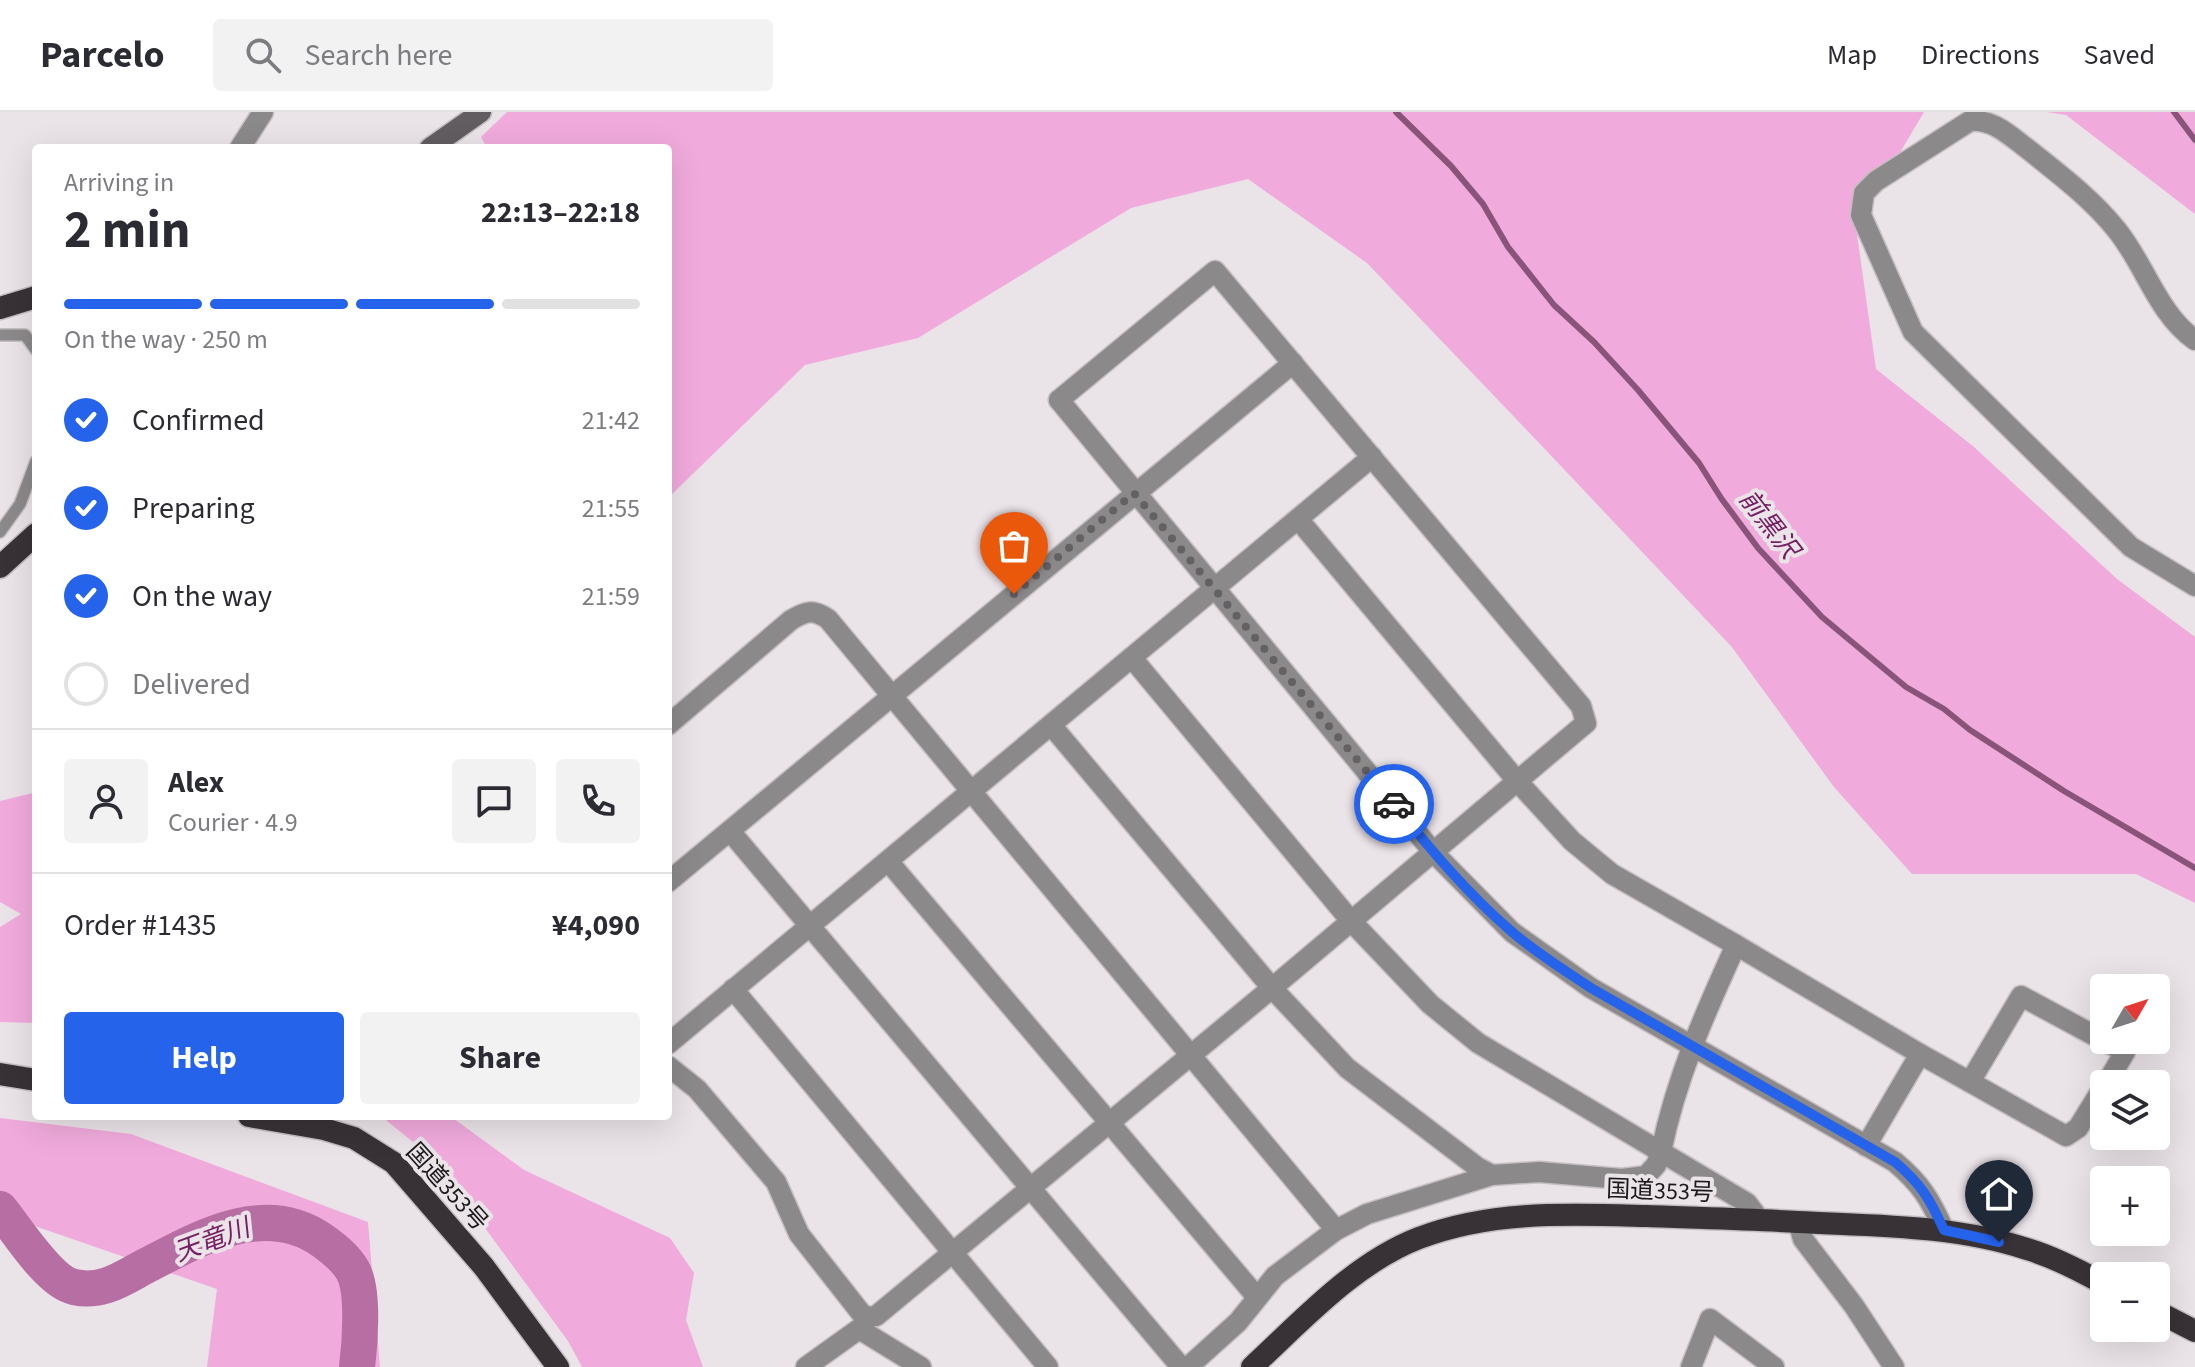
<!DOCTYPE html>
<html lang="en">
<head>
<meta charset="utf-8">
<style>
	:root { --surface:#fff; --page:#f2f2f3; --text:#2b2b33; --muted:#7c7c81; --line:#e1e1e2; --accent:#2563eb }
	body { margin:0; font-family:"Source Sans 3","Noto Sans JP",sans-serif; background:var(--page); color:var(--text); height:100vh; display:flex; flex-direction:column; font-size:30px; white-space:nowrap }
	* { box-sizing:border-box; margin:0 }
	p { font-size:26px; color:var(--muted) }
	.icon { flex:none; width:44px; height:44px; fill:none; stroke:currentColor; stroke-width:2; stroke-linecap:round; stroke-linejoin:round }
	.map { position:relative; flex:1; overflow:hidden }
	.side { position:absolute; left:32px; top:32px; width:640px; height:976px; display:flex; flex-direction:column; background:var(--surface); border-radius:8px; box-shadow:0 8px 32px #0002 }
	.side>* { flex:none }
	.needle { width:52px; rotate:51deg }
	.controls { position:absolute; left:2090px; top:862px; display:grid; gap:16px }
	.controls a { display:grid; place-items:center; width:80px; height:80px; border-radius:8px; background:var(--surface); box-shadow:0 8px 32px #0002; font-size:40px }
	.pin { position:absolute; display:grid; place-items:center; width:68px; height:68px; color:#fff; margin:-82px -34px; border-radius:50% 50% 50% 0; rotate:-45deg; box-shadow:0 0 8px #0007 }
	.pin .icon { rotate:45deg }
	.courier { position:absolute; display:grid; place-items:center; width:80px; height:80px; margin:-40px; border:6px solid #2563eb; border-radius:50%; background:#fff; color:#222; box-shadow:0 2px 10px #0007 }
	.overview em { font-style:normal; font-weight:700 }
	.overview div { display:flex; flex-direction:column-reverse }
	.overview { display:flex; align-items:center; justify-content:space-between; height:136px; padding:0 32px }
	h1 { font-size:52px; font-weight:700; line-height:60px }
	.bar { display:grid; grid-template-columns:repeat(4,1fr); gap:12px 8px; align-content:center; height:96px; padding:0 32px }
	.bar i { height:10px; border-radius:6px; background:var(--line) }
	.bar .selected { background:var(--accent) }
	.bar p { grid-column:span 4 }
	.line { display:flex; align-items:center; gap:20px; padding:0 32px; border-top:2px solid var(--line) }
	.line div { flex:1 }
	.round { display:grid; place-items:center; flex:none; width:84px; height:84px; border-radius:8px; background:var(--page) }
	ol { padding:0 32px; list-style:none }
	li { display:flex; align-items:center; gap:24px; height:88px }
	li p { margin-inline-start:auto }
	li .icon { padding:8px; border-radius:50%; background:var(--accent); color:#fff; stroke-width:4 }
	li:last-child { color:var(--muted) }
	li i { width:44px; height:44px; border:4px solid var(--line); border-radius:50% }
	.action { display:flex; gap:16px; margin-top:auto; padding:16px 32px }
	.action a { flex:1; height:92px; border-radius:8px; background:var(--accent); color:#fff; font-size:32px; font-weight:700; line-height:92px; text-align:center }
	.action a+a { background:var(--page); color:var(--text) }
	header { display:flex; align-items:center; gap:48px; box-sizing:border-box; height:112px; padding:0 40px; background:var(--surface); border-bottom:2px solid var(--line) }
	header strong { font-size:38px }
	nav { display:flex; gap:44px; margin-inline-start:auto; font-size:28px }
	.search { width:560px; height:72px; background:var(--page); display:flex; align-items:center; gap:20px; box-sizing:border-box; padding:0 28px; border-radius:8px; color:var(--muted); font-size:30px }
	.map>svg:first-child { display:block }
	.green { fill:#f0aadc }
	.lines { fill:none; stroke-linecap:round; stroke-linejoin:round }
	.stream { stroke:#88547a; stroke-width:6 }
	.river { stroke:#b76ea3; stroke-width:36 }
	.service-casing { stroke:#c5bfc3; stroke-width:14 }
	.minor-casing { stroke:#c5bfc3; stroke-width:23 }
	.tertiary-casing { stroke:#c5bfc3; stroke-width:23 }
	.secondary-casing { stroke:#c5bfc3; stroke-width:23 }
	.trunk-casing { stroke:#c5bfc3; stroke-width:25 }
	.service { stroke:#8c898b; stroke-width:11 }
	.minor { stroke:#8c898b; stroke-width:20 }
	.tertiary { stroke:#8c898b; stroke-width:20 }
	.secondary { stroke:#615d60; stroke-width:20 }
	.trunk { stroke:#383236; stroke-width:22 }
	.done { stroke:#646063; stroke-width:8; stroke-dasharray:0 14.4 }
	.route { stroke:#2563eb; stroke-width:10 }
	.labels { text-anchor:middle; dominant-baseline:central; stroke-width:8; stroke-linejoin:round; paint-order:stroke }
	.street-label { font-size:24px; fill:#1c191b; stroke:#eae3e8 }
	.water-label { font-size:26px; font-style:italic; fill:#761e64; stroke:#eae3e8 }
</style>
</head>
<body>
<header>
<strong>Parcelo</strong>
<div class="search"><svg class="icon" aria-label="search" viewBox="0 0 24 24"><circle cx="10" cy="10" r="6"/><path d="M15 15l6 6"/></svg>Search here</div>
<nav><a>Map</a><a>Directions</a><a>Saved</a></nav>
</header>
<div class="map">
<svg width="2195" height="1255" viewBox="0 0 2195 1255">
	<rect width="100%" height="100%" fill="#eae3e8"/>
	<g class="green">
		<polygon points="507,0 1924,0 1856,115 1876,257 1974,335 2117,467 2195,525 2195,791 2136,762 1912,762 1834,675 1731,534 1542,334 1367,151 1248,67 1131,96 918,226 805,253 668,386 668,36 487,36 481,25"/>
		<polygon points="2047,0 2195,0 2195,102 2066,3"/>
		<polygon points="36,639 36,911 0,910 0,815 21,802 0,790 0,689 33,681"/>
		<polygon points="381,1004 450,1004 524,1058 670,1126 694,1161 686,1208 703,1255 582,1255 568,1229 435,1048"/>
		<polygon points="0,1006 131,1022 368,1110 380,1255 207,1255 217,1177 0,1102"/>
	</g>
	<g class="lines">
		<g class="stream">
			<polyline points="1396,0 1451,54 1483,92 1508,135 1554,193 1594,230 1638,278 1699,351 1721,386 1758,436 1822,505 1906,575 1944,597 1970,618 2064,679 2195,756"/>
			<polyline points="2174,0 2195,28"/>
		</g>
		<path class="river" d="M0,1097C17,1118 49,1170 74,1175C101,1181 120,1168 142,1156C198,1127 264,1087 323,1129C334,1137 346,1146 353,1159C364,1179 360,1232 357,1255"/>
		<g class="service-casing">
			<g id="service">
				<polyline points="0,223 25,223 36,238"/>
				<polyline points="0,420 20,392 36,349"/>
			</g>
		</g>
		<g class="minor-casing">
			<g id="minor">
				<polyline points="240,36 263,0"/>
				<path d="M2195,228C2157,201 2145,152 2116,117C2091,86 2060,63 2029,38C2010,24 1994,7 1970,9L1876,69L1864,81L1861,103L1913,220L2131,435L2195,474"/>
				<path d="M1132,546L1351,809L1430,892L1478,931L1661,1040C1676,966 1705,901 1736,833L1612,762L1572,729L1518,670L1298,407"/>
				<path d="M668,613L791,508C806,499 813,497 828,507L1336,1118"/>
				<polyline points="1051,613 1272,876 1347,956 1477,1055 1492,1063"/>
				<polyline points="730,719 1181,1255"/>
				<polyline points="888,749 1256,1184"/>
				<polyline points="668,770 1293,251"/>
				<polyline points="1736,833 1920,942 1866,1034"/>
				<polyline points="733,877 1048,1255"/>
				<polyline points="668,932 1372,345"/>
				<polyline points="1920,942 2066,1024 2078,1016 2104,974"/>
				<polyline points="668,954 697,977 776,1070 799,1122 861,1201 867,1205 876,1204 1272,876 1586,611 1581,594 1215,159 1059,288"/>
				<polyline points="1970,970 2021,884 2125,940 2106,972"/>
				<polyline points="1798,1110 1803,1127 1854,1194 1894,1255"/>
				<polyline points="806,1255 859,1217 921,1255"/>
				<polyline points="1188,1255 1238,1210 1275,1164 1336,1118 1367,1102 1492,1063 1539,1060 1622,1067 1646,1064 1656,1053 1661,1040 1747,1091 1759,1107"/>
				<polyline points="1691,1255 1710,1207 1774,1255"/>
			</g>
		</g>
		<g class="tertiary-casing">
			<path id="tertiary" d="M1059,288L1434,741L1512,820L1591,876L1895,1050C1921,1072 1930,1087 1944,1118"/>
		</g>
		<g class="secondary-casing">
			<polyline id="secondary" points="430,36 481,0"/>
		</g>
		<g class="trunk-casing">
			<g id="trunk">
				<polyline points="0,196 36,185"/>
				<polyline points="0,455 36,422"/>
				<polyline points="0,962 36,968"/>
				<polyline points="249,1004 324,1017 354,1026 394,1051 484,1155 558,1255"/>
				<polyline points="2156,1199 2195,1219"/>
				<path d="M1252,1255C1302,1209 1354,1151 1419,1126C1492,1098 1570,1102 1647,1104C1697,1106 1748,1107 1798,1110C1874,1114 1954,1113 2027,1137C2054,1145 2079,1158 2104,1172"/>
			</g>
		</g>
		<use href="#service" class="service"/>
		<use href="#minor" class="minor"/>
		<use href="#tertiary" class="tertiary"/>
		<use href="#secondary" class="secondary"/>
		<use href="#trunk" class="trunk"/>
	</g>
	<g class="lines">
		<polyline class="done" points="1014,482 1134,381 1394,692"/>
		<path class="route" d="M1394,692C1430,737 1468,782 1511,819C1535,840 1564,858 1591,876L1895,1050C1921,1072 1930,1087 1944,1118L1999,1130"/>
	</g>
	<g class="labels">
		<g class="street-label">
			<text transform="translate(447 1075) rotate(48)">国道353号</text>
			<text transform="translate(1660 1079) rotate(2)">国道353号</text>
		</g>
		<g class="water-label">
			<text transform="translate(1769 412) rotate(52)">前黒沢</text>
			<text transform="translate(212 1128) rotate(-20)">天竜川</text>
		</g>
	</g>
</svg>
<div class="controls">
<a><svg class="needle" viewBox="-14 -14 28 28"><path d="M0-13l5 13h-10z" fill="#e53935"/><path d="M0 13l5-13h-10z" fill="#7c7c81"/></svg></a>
<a><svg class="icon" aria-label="layers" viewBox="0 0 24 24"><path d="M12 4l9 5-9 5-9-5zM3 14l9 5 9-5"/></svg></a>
<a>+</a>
<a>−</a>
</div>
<div class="pin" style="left:1014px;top:482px;background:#ea580c"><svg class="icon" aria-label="bag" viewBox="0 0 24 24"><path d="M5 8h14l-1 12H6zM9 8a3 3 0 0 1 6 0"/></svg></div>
<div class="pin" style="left:1999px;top:1130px;background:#1f2937"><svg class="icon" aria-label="home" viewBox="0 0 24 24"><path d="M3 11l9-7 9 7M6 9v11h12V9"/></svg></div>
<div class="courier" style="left:1394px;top:692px"><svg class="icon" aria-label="car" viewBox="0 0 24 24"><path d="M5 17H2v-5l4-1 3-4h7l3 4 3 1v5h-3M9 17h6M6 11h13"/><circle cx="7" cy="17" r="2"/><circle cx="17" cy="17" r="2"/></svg></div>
<section class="side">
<div class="overview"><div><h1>2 min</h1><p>Arriving in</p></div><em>22:13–22:18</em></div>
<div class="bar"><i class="selected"></i><i class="selected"></i><i class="selected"></i><i></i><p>On the way · 250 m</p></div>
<ol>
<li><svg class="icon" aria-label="check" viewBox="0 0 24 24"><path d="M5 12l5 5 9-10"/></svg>Confirmed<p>21:42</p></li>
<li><svg class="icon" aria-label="check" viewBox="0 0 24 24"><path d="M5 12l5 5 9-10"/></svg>Preparing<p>21:55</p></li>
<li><svg class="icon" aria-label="check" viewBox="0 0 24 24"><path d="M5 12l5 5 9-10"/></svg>On the way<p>21:59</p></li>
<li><i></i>Delivered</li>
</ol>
<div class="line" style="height:144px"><a class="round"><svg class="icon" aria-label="person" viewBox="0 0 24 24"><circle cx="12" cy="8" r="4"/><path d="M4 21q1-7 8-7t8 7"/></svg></a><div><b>Alex</b><p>Courier · 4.9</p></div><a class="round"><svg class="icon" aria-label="chat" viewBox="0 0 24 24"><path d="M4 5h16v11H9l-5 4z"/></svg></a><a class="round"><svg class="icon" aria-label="phone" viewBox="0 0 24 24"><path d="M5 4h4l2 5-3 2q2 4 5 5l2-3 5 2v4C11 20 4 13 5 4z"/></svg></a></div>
<div class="line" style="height:104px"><div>Order #1435</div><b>¥4,090</b></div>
<div class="action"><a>Help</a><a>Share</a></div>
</section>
</div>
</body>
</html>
